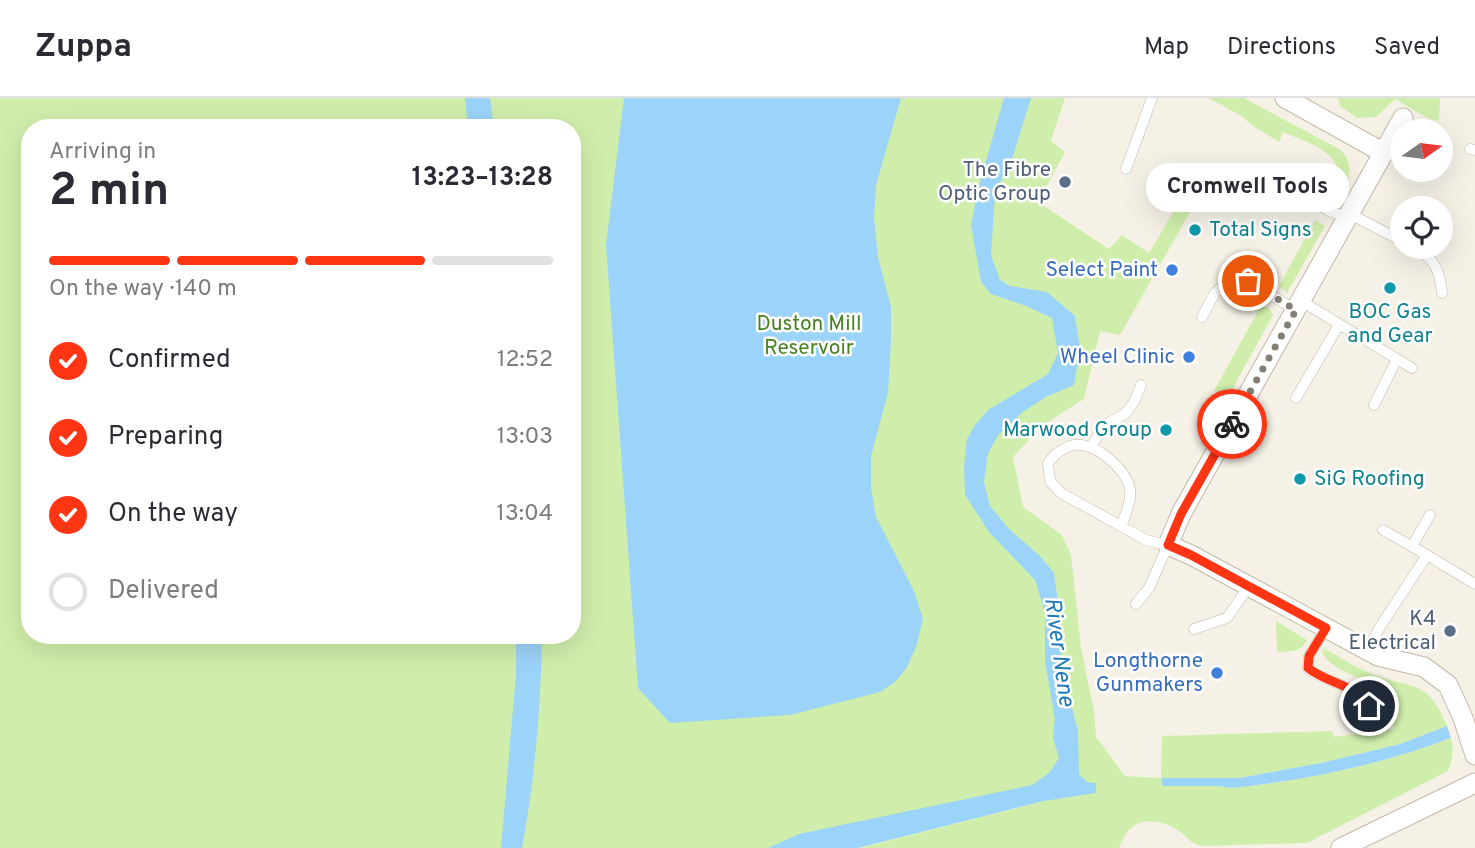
<!DOCTYPE html>
<html lang="en">
<head>
<meta charset="utf-8">
<style>
	:root { --surface:#fff; --page:#f2f2f3; --text:#2b2b33; --muted:#7c7c81; --line:#e1e1e2; --accent:#ff3514 }
	body { margin:0; font-family:Overpass,sans-serif; background:var(--page); color:var(--text); height:100vh; display:flex; flex-direction:column; font-size:26px; white-space:nowrap }
	* { box-sizing:border-box; margin:0 }
	p { font-size:23px; color:var(--muted) }
	.icon { flex:none; width:38px; height:38px; fill:none; stroke:currentColor; stroke-width:2; stroke-linecap:round; stroke-linejoin:round }
	.map { position:relative; flex:1; overflow:hidden }
	.panel { position:absolute; left:21px; top:21px; width:560px; height:525px; display:flex; flex-direction:column; background:var(--surface); border-radius:28px; box-shadow:0 7px 28px #0002 }
	.panel>* { flex:none }
	.needle { width:46px; rotate:76deg }
	.buttons { position:absolute; left:1390px; top:21px; display:grid; gap:14px }
	.buttons a { display:grid; place-items:center; width:63px; height:63px; border-radius:50%; background:var(--surface); box-shadow:0 7px 28px #0002; font-size:35px }
	.pin { position:absolute; display:grid; place-items:center; width:60px; height:60px; color:#fff; margin:-30px; border:4px solid #fff; border-radius:50%; box-shadow:0 2px 7px #0007 }
	.courier { position:absolute; display:grid; place-items:center; width:70px; height:70px; margin:-35px; border:5px solid #ff3514; border-radius:50%; background:#fff; color:#222; box-shadow:0 2px 9px #0007 }
	.bubble { position:absolute; height:49px; border-radius:24px; background:var(--surface); box-shadow:0 7px 28px #0002; font-size:23px; font-weight:700; line-height:49px; text-align:center }
	.summary em { font-style:normal; font-weight:700 }
	.summary div { display:flex; flex-direction:column-reverse }
	.summary { display:flex; align-items:center; justify-content:space-between; height:119px; padding:0 28px }
	h1 { font-size:46px; font-weight:700; line-height:52px }
	.bar { display:grid; grid-template-columns:repeat(4,1fr); gap:10px 7px; align-content:center; height:84px; padding:0 28px }
	.bar i { height:9px; border-radius:5px; background:var(--line) }
	.bar .current { background:var(--accent) }
	.bar p { grid-column:span 4 }
	ol { padding:0 28px; list-style:none }
	li { display:flex; align-items:center; gap:21px; height:77px }
	li p { margin-inline-start:auto }
	li .icon { padding:7px; border-radius:50%; background:var(--accent); color:#fff; stroke-width:4 }
	li:last-child { color:var(--muted) }
	li i { width:38px; height:38px; border:4px solid var(--line); border-radius:50% }
	header { display:flex; align-items:center; gap:42px; box-sizing:border-box; height:98px; padding:0 35px; background:var(--surface); border-bottom:2px solid var(--line) }
	header strong { font-size:33px }
	nav { display:flex; gap:38px; margin-inline-start:auto; font-size:24px }
	.map>svg:first-child { display:block }
	.green { fill:#d0eeab; fill-rule:evenodd }
	.water { fill:#9cd4f9 }
	.lines { fill:none; stroke-linecap:round; stroke-linejoin:round }
	.service-casing { stroke:#c2b9a8; stroke-width:11 }
	.minor-casing { stroke:#c2b9a8; stroke-width:21 }
	.service { stroke:#fff; stroke-width:10 }
	.minor { stroke:#fff; stroke-width:19 }
	.done { stroke:#857f73; stroke-width:7; stroke-dasharray:0 12.6 }
	.route { stroke:#ff3514; stroke-width:9 }
	.service-dot { fill:#5c6f8a; stroke:#fff; stroke-width:2.5 }
	.culture-dot { fill:#0f9aa8; stroke:#fff; stroke-width:2.5 }
	.shop-dot { fill:#3f7fe0; stroke:#fff; stroke-width:2.5 }
	.labels { text-anchor:middle; dominant-baseline:central; stroke-width:5; stroke-linejoin:round; paint-order:stroke }
	.service-label { font-size:21px; fill:#4e5e75; stroke:#fff; text-anchor:end }
	.culture-label { font-size:21px; fill:#0d838f; stroke:#fff; text-anchor:start }
	.shop-label { font-size:21px; fill:#366cbe; stroke:#fff; text-anchor:end }
	.park-label { font-size:21px; fill:#478221; stroke:#fff }
	.water-label { font-size:23px; font-style:italic; fill:#207ab9; stroke:#fff }
</style>
</head>
<body>
<header>
<strong>Zuppa</strong>
<nav><a>Map</a><a>Directions</a><a>Saved</a></nav>
</header>
<div class="map">
<svg width="1475" height="750" viewBox="0 0 1475 750">
	<rect width="100%" height="100%" fill="#f5f1e7"/>
	<g class="green">
		<path d="M0,0H1065L1051,43L1065,54L1038,104L1109,151L1122,137L1149,155L1178,106L1190,114L1120,237L1100,233L1084,301L1043,327L1013,359L1023,409L1062,437L1071,457L1081,550L1094,613L1096,639L1125,678L1161,680L1162,638L1332,633L1334,639L1393,631C1396,618 1395,601 1390,589C1371,585 1330,573 1322,554L1324,550C1341,560 1358,571 1377,578C1417,591 1429,584 1447,628L1400,646L1321,665L1239,680H1162V688H1217L1232,690C1308,682 1379,667 1451,640C1454,652 1453,661 1448,673L1307,745L1203,748C1191,746 1188,740 1179,733C1166,724 1144,718 1131,730C1125,735 1122,743 1119,750H860L1056,700L811,750H0ZM30,30H572V537H30Z"/>
		<path d="M1208,0H1244L1341,52C1356,69 1349,84 1338,102L1332,98C1334,91 1338,83 1338,76C1339,52 1300,42 1283,34L1279,44L1253,28L1240,17Z"/>
		<polygon points="1338,0 1440,0 1439,23 1427,20 1395,1 1376,19 1357,20 1340,8"/>
		<polygon points="1315,122 1325,128 1287,195 1279,188"/>
		<polygon points="1250,202 1270,211 1273,217 1227,301 1214,293 1258,213 1247,206"/>
		<path d="M1276,523L1307,542C1301,555 1290,553 1277,554Z"/>
	</g>
	<g class="water">
		<polygon points="465,0 490,0 494,30 468,30"/>
		<polygon points="624,0 901,0 876,87 874,119 878,159 891,209 891,243 888,295 871,358 871,390 876,419 914,493 923,521 916,549 906,571 895,584 880,594 790,617 670,625 638,590 606,147"/>
		<polygon points="1004,0 1031,0 1013,58 995,94 991,158 1000,182 1010,188 1047,194 1075,218 1080,251 1074,287 1046,299 1024,313 999,336 988,355 984,384 990,408 1009,431 1040,458 1054,475 1062,533 1061,568 1078,633 1079,676 1087,684 1096,685 1096,695 1044,703 858,750 768,750 799,736 1032,687 1049,675 1059,660 1053,640 1055,621 1045,563 1045,514 1035,482 989,434 965,397 964,369 967,341 975,327 988,312 1048,276 1058,255 1052,220 1026,208 991,196 981,184 971,127 979,87"/>
		<path d="M516,537H542C541,608 535,681 522,750H501L516,576Z"/>
		<path d="M1447,628L1451,640C1379,667 1308,682 1232,690L1217,688H1162V680H1239L1321,665L1400,646Z"/>
	</g>
	<g class="lines">
		<g class="service-casing">
			<g id="service">
				<polyline points="1470,51 1475,52"/>
				<polyline points="1126,71 1152,0"/>
				<polyline points="1284,87 1329,113 1348,119"/>
				<polyline points="1350,116 1402,143"/>
				<path d="M1413,149C1434,159 1440,173 1442,195"/>
				<polyline points="1301,203 1412,270"/>
				<polyline points="1202,219 1215,195 1229,183 1248,183 1296,212"/>
				<polyline points="1296,300 1339,227"/>
				<polyline points="1374,307 1397,261"/>
				<polyline points="1091,349 1100,334 1110,324 1125,316 1134,304 1141,287"/>
				<path d="M1121,428C1125,418 1132,402 1130,391C1127,371 1095,344 1074,347C1063,349 1054,357 1048,365L1050,383L1061,395L1146,442L1168,447L1149,490L1136,506"/>
				<polyline points="1383,432 1427,457"/>
				<polyline points="1412,448 1430,417"/>
				<path d="M1326,530L1309,558L1308,571C1330,588 1367,586 1370,619"/>
				<polyline points="1194,531 1227,520 1249,488"/>
				<polyline points="1367,552 1380,529 1427,457 1475,486"/>
			</g>
		</g>
		<g class="minor-casing">
			<g id="minor">
				<polyline points="1285,0 1384,55"/>
				<polyline points="1403,20 1181,416 1168,447 1191,457 1378,558 1424,569 1448,587 1463,620 1475,657"/>
				<polyline points="1341,750 1475,685"/>
			</g>
		</g>
		<use href="#service" class="service"/>
		<use href="#minor" class="minor"/>
	</g>
	<g class="lines">
		<polyline class="done" points="1232,326 1296,212 1248,183"/>
		<path class="route" d="M1232,326L1181,416L1168,447L1191,457L1326,530L1309,558L1308,570C1328,586 1355,586 1369,608"/>
	</g>
	<g class="service-dot">
		<circle cx="1065" cy="84" r="7"/>
		<circle cx="1450" cy="533" r="7"/>
	</g>
	<g class="culture-dot">
		<circle cx="1195" cy="132" r="7"/>
		<circle cx="1390" cy="190" r="7"/>
		<circle cx="1166" cy="332" r="7"/>
		<circle cx="1300" cy="381" r="7"/>
	</g>
	<g class="shop-dot">
		<circle cx="1172" cy="172" r="7"/>
		<circle cx="1189" cy="259" r="7"/>
		<circle cx="1217" cy="575" r="7"/>
	</g>
	<g class="labels">
		<g class="service-label">
			<text x="1051" y="72">The Fibre<tspan x="1051" dy="24">Optic Group</tspan></text>
			<text x="1436" y="521">K4<tspan x="1436" dy="24">Electrical</tspan></text>
		</g>
		<g class="culture-label">
			<text x="1209" y="132">Total Signs</text>
			<text x="1390" y="214" text-anchor="middle">BOC Gas<tspan x="1390" dy="24">and Gear</tspan></text>
			<text x="1152" y="332" text-anchor="end">Marwood Group</text>
			<text x="1314" y="381">SiG Roofing</text>
		</g>
		<g class="shop-label">
			<text x="1158" y="172">Select Paint</text>
			<text x="1175" y="259">Wheel Clinic</text>
			<text x="1203" y="563">Longthorne<tspan x="1203" dy="24">Gunmakers</tspan></text>
		</g>
		<g class="park-label">
			<text x="809" y="226">Duston Mill<tspan x="809" dy="24">Reservoir</tspan></text>
		</g>
		<g class="water-label">
			<text transform="translate(1058 554) rotate(82)">River Nene</text>
		</g>
	</g>
</svg>
<div class="buttons">
<a><svg class="needle" viewBox="-14 -14 28 28"><path d="M0-13l5 13h-10z" fill="#e53935"/><path d="M0 13l5-13h-10z" fill="#7c7c81"/></svg></a>
<a><svg class="icon" aria-label="locate" viewBox="0 0 24 24"><circle cx="12" cy="12" r="6"/><path d="M12 2v4M12 18v4M2 12h4M18 12h4"/></svg></a>
</div>
<div class="pin" style="left:1248px;top:183px;background:#ea580c"><svg class="icon" aria-label="bag" viewBox="0 0 24 24"><path d="M5 8h14l-1 12H6zM9 8a3 3 0 0 1 6 0"/></svg></div>
<div class="pin" style="left:1369px;top:608px;background:#1f2937"><svg class="icon" aria-label="home" viewBox="0 0 24 24"><path d="M3 11l9-7 9 7M6 9v11h12V9"/></svg></div>
<div class="courier" style="left:1232px;top:326px"><svg class="icon" aria-label="bike" viewBox="0 0 24 24"><circle cx="6" cy="16" r="4"/><circle cx="18" cy="16" r="4"/><path d="M6 16l4-8h5l3 8M10 8l3 8H6M13 5h3"/></svg></div>
<div class="bubble" style="left:1146px;top:65px;width:203px">Cromwell Tools</div>
<section class="panel">
<div class="summary"><div><h1>2 min</h1><p>Arriving in</p></div><em>13:23–13:28</em></div>
<div class="bar"><i class="current"></i><i class="current"></i><i class="current"></i><i></i><p>On the way · 140 m</p></div>
<ol>
<li><svg class="icon" aria-label="check" viewBox="0 0 24 24"><path d="M5 12l5 5 9-10"/></svg>Confirmed<p>12:52</p></li>
<li><svg class="icon" aria-label="check" viewBox="0 0 24 24"><path d="M5 12l5 5 9-10"/></svg>Preparing<p>13:03</p></li>
<li><svg class="icon" aria-label="check" viewBox="0 0 24 24"><path d="M5 12l5 5 9-10"/></svg>On the way<p>13:04</p></li>
<li><i></i>Delivered</li>
</ol>
</section>
</div>
</body>
</html>
